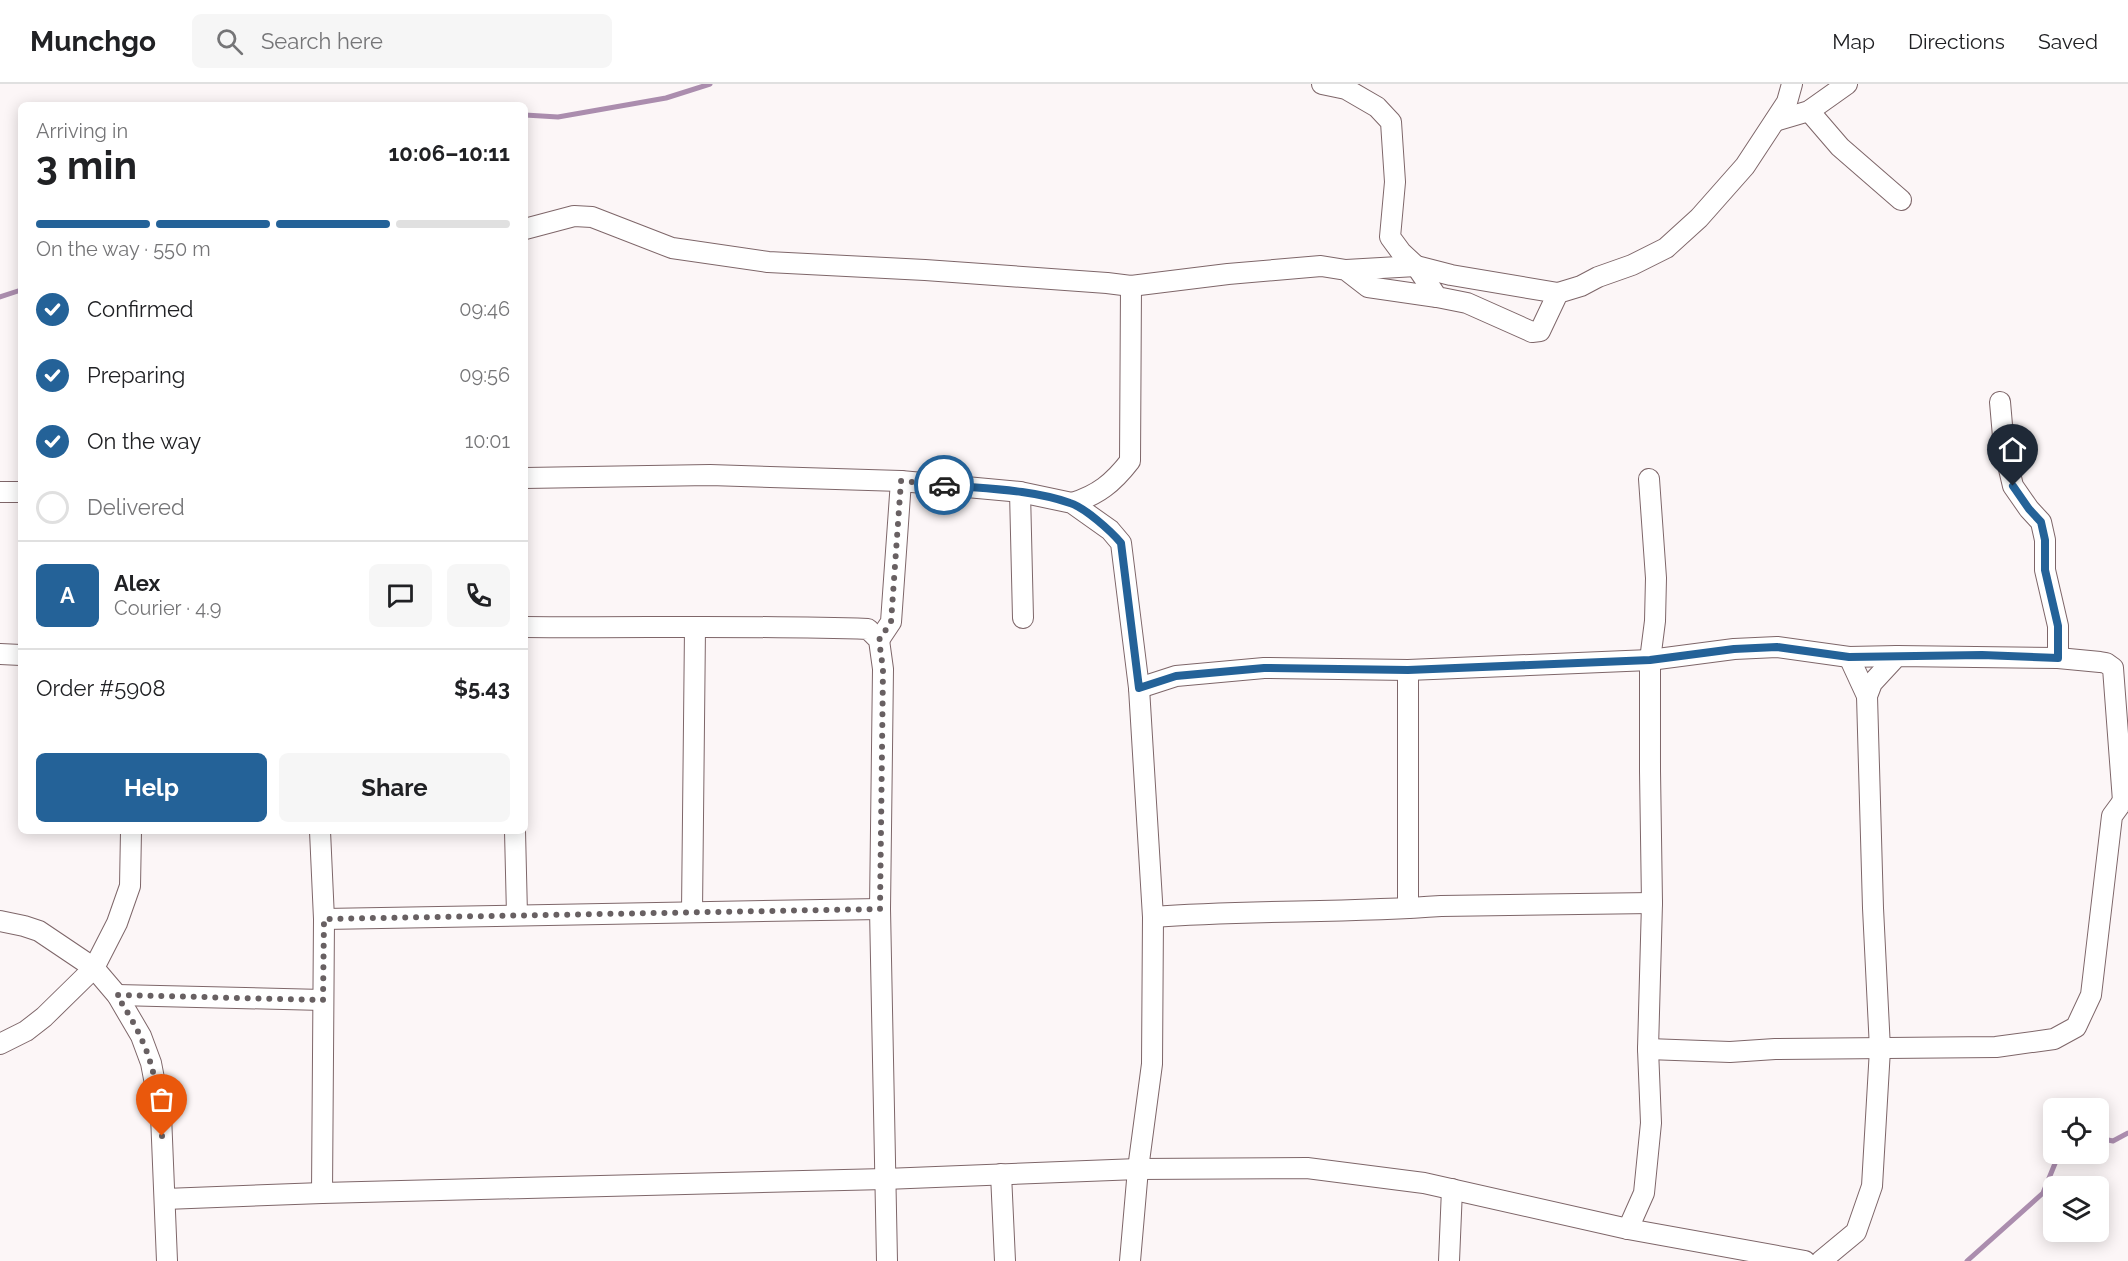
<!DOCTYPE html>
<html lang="en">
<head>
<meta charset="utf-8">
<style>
	:root { --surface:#fff; --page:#f6f6f6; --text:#202124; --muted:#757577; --line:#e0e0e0; --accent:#246298 }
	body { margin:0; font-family:Raleway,sans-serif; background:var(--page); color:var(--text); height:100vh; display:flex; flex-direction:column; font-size:22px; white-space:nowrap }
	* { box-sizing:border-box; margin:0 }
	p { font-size:20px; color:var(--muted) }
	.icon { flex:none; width:33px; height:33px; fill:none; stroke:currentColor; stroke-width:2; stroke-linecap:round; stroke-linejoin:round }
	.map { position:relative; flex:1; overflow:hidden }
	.panel { position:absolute; left:18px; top:18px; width:510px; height:732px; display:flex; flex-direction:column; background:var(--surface); border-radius:9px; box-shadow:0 3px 15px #0003 }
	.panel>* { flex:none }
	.tools { position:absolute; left:2043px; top:1014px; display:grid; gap:12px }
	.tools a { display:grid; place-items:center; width:66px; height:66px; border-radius:9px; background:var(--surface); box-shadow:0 3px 15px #0003; font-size:30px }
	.pin { position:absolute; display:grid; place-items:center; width:51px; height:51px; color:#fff; margin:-62px -26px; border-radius:50% 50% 50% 0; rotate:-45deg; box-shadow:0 0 6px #0007 }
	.pin .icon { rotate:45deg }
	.courier { position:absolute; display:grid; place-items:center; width:60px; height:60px; margin:-30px; border:4px solid #246298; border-radius:50%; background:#fff; color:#222; box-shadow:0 2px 8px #0007 }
	.summary em { font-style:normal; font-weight:700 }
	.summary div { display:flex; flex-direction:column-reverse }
	.summary { display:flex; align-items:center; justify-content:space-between; height:102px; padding:0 18px }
	h1 { font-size:39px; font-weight:700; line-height:45px }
	.bar { display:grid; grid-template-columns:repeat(4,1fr); gap:9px 6px; align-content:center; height:72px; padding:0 18px }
	.bar i { height:8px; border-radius:4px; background:var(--line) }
	.bar .selected { background:var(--accent) }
	.bar p { grid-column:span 4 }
	.line { display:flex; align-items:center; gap:15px; padding:0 18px; border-top:2px solid var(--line) }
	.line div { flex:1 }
	.round { display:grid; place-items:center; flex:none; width:63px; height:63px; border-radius:9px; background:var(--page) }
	ol { padding:0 18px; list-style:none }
	li { display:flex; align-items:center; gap:18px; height:66px }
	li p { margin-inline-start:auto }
	li .icon { padding:6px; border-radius:50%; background:var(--accent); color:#fff; stroke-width:4 }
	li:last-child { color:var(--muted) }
	li i { width:33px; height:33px; border:3px solid var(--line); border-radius:50% }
	.button { display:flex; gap:12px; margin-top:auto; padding:12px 18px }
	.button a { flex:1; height:69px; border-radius:9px; background:var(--accent); color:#fff; font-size:24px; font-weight:700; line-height:69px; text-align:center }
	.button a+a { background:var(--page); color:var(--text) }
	header { display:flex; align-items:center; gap:36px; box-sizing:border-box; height:84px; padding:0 30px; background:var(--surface); border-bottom:2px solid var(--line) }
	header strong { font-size:28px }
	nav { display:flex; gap:33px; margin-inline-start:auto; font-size:21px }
	.search { width:420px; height:54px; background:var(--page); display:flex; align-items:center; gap:15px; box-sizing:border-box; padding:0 21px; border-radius:9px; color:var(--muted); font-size:22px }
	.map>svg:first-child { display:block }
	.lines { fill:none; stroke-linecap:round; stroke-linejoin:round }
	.stream { stroke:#ab8dae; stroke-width:5 }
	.minor-casing { stroke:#7e6669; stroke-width:22 }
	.minor { stroke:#fff; stroke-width:20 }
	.done { stroke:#686062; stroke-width:6; stroke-dasharray:0 10.8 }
	.route { stroke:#246298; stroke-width:8 }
</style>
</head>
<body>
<header>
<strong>Munchgo</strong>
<div class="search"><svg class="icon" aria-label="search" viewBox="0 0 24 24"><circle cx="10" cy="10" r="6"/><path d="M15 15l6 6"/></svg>Search here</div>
<nav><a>Map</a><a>Directions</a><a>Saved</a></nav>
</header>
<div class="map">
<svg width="2128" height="1177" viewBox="0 0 2128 1177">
	<rect width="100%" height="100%" fill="#fcf6f7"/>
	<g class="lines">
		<g class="stream">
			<polyline points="525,31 558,33 666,14 710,0"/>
			<polyline points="0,213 21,206"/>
			<polyline points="2098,1054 2113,1057 2128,1049"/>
			<polyline points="1967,1177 2043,1109 2056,1077 2062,1070"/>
		</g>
		<g class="minor-casing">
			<g id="minor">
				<polyline points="1322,0 1346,5 1377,23 1391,38 1395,98 1390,153 1401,168 1416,182 1437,213 1467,219 1532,248 1540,247 1558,209 1581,202 1598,193 1632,181 1666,164 1699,134 1745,82 1787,18 1792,0"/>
				<polyline points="1809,27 1840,63 1901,116"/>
				<polyline points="1775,37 1809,27 1847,0"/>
				<polyline points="525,145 574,132 592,133 672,164 768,178 925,186 1107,199 1131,202 1228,190 1321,182 1346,186 1368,203 1437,213"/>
				<polyline points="1346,186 1416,182 1451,191 1558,209"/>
				<polyline points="2000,318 2004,364 2013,402 2029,425 2041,438 2045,456 2045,486 2058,542 2058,574"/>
				<polyline points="525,394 710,391 901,397 1020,408 1072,419 1110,446 1121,459 1139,604 1153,833 1152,980 1138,1085 1130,1177"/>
				<polyline points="0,408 21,408"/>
				<polyline points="1020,408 1023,534"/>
				<path d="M1072,419C1098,411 1113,399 1130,377L1131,202"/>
				<path d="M525,543C639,544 754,541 868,545L879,556L883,585L880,825L887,1177"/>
				<polyline points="879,556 891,538 901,397"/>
				<polyline points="0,570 21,571"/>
				<polyline points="1849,573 1867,612"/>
				<polyline points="1139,604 1176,592 1264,584 1408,586 1650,576 1734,565 1777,563 1849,573 1897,572"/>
				<polyline points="320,747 324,835 322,1109"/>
				<polyline points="515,747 517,831"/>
				<polyline points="1408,824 1408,586"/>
				<polyline points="692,828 695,544"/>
				<path d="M1153,833C1249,826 1345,829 1441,822L1652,819"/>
				<polyline points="324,835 880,825"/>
				<polyline points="0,837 24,842 39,847 94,884 117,911 141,952 151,979 161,1031 167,1177"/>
				<polyline points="117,911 323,916"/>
				<polyline points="0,960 26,947 44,933 94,884 117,839 130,802 131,747"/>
				<polyline points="1648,965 1730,968 1775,965 1996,963 2054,955 2076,943 2091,911 2112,732 2123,717 2128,716"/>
				<polyline points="1001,1090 1005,1177"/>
				<polyline points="165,1115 322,1109 885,1095 1138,1085 1307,1084 1424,1099 1628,1145 1805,1177"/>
				<polyline points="1628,1145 1644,1109 1651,1039 1648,965 1652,819 1650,687 1650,576 1655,537 1656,494 1649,395"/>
				<polyline points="1449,1177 1452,1105"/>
				<polyline points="1821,1177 1856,1148 1872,1102 1880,965 1873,824 1867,612 1872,599 1897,572 2058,574 2100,578 2106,579 2113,584 2123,717"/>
			</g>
		</g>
		<use href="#minor" class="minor"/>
	</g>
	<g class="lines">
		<path class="done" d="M162,1052C160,1019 155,982 140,952C134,938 125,925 117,911L323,916L324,835L880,825L883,585L879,556L891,538L901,397L944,401"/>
		<path class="route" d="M944,401C985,405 1030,405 1070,419C1084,423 1111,447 1121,459L1139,604L1176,592L1264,584L1408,586L1650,576L1734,565L1777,563L1849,573L1982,571L2058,574V542L2045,486V456L2041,438L2029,425L2013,402"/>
	</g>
</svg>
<div class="tools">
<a><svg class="icon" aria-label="locate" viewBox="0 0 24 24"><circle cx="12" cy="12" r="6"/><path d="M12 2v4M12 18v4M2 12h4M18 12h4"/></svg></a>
<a><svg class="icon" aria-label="layers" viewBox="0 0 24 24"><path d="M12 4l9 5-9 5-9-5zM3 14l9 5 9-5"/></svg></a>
</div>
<div class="pin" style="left:162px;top:1052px;background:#ea580c"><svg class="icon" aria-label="bag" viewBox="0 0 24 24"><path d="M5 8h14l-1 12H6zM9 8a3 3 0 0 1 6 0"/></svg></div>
<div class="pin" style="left:2013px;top:402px;background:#1f2937"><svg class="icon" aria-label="home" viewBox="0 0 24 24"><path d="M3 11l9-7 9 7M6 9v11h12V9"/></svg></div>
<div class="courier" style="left:944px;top:401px"><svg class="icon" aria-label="car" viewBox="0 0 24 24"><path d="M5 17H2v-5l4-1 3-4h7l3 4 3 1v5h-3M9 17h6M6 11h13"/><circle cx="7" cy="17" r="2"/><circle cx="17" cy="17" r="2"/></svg></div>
<section class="panel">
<div class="summary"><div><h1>3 min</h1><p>Arriving in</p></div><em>10:06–10:11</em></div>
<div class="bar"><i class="selected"></i><i class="selected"></i><i class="selected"></i><i></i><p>On the way · 550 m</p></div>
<ol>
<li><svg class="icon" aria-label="check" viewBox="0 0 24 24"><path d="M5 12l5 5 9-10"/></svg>Confirmed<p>09:46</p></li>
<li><svg class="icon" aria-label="check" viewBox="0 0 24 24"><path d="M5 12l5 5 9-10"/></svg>Preparing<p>09:56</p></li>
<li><svg class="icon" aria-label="check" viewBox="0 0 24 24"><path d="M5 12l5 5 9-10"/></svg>On the way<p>10:01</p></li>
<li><i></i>Delivered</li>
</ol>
<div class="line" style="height:108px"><b class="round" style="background:var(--accent);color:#fff">A</b><div><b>Alex</b><p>Courier · 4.9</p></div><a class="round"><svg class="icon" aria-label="chat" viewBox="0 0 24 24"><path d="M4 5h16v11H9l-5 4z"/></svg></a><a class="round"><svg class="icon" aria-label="phone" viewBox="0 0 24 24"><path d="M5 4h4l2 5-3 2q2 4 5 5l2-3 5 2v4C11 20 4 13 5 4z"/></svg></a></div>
<div class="line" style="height:78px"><div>Order #5908</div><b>$5.43</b></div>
<div class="button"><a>Help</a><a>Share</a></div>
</section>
</div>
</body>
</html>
